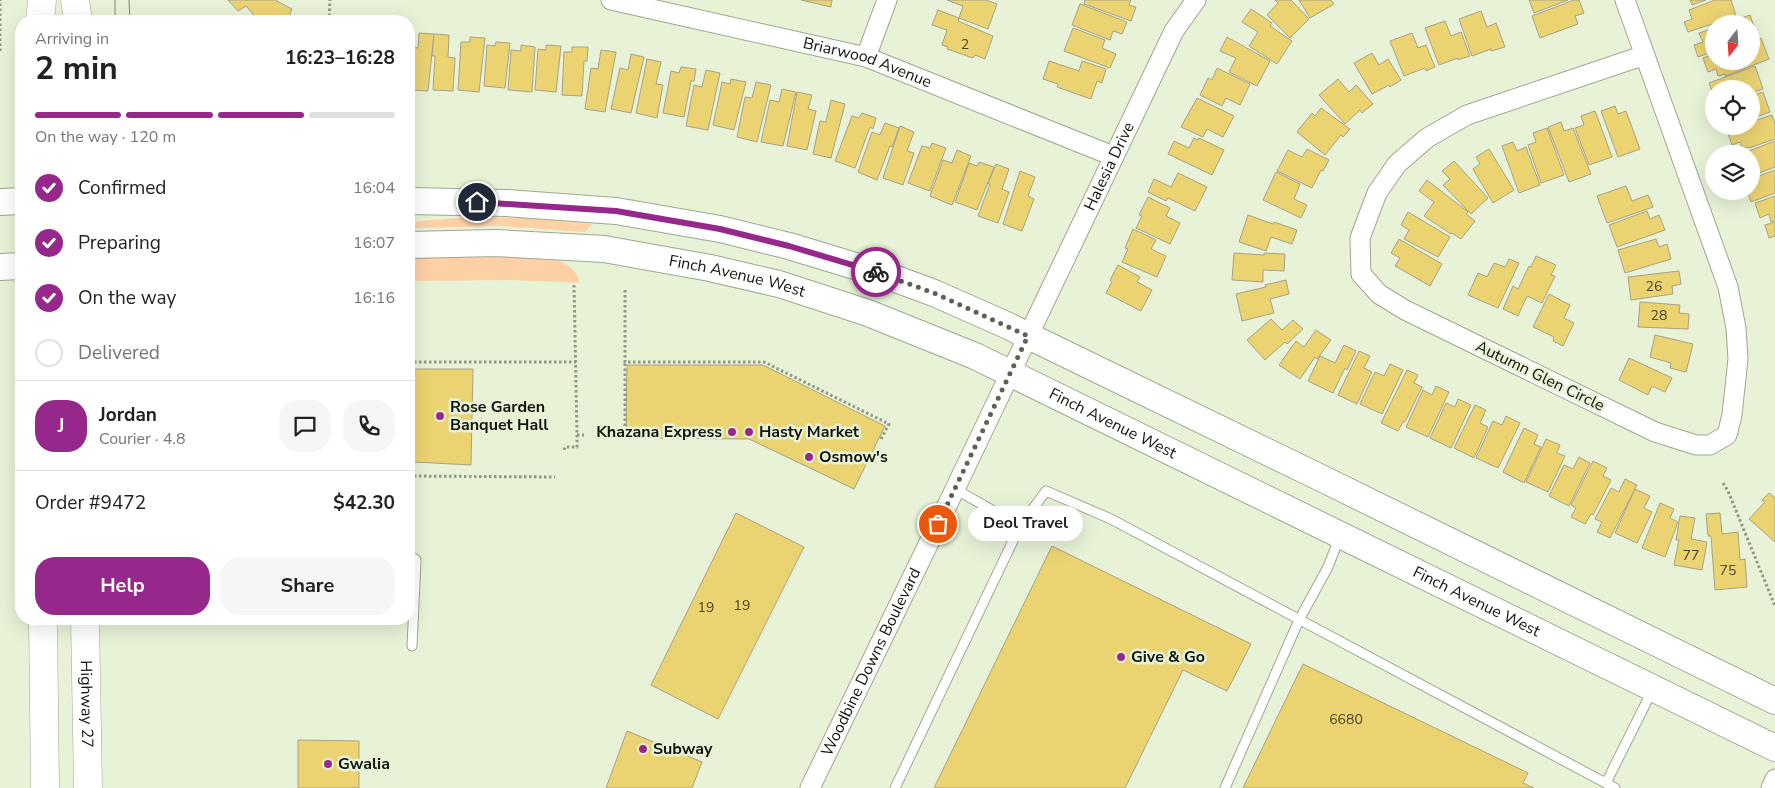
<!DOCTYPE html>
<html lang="en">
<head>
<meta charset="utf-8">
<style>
	:root { --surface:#fff; --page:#f6f6f6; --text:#222; --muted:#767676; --line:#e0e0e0; --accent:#95288a }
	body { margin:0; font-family:"Nunito Sans",sans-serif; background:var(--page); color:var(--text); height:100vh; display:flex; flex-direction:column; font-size:19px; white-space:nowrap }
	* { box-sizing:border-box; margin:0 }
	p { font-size:16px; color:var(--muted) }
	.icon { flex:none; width:28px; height:28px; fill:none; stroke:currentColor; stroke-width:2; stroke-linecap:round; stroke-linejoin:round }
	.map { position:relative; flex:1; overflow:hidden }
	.details { position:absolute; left:15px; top:15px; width:400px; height:610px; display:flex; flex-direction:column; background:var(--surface); border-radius:20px; box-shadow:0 5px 20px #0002 }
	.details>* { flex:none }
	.needle { width:32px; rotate:197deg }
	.tools { position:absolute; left:1705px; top:15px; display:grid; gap:10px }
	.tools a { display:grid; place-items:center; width:55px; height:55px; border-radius:50%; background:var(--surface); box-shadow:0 5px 20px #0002; font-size:25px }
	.pin { position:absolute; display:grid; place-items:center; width:42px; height:42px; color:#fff; margin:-21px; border:2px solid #fff; border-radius:50%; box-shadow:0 1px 5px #0007 }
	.courier { position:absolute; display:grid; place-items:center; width:50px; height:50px; margin:-25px; border:4px solid #95288a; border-radius:50%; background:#fff; color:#222; box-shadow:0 1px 6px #0007 }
	.bubble { position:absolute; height:35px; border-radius:18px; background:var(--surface); box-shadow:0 5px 20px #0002; font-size:16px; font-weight:700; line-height:35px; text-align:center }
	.headline em { font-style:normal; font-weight:700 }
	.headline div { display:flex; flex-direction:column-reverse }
	.headline { display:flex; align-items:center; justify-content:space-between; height:85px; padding:0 20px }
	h1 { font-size:32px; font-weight:700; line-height:38px }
	.bar { display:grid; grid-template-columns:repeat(4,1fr); gap:8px 5px; align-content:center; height:60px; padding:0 20px }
	.bar i { height:6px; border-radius:4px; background:var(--line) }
	.bar .selected { background:var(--accent) }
	.bar p { grid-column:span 4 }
	.line { display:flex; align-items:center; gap:12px; padding:0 20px; border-top:1px solid var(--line) }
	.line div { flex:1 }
	.round { display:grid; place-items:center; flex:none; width:52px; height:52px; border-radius:20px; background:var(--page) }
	ol { padding:0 20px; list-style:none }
	li { display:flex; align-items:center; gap:15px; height:55px }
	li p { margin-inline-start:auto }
	li .icon { padding:5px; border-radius:50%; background:var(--accent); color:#fff; stroke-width:4 }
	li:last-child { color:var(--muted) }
	li i { width:28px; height:28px; border:2px solid var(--line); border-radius:50% }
	.button { display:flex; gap:10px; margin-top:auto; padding:10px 20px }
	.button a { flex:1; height:58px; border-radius:20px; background:var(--accent); color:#fff; font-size:20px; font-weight:700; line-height:58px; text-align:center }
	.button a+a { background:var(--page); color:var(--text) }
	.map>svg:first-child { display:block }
	.green { fill:#fdd0a5 }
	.building { fill:#ebd372; stroke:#a8a288 }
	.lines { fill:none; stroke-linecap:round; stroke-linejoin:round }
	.lane-casing { stroke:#9da88f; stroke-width:11 }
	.street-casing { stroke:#9da88f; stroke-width:21 }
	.secondary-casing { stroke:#9da88f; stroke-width:28 }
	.primary-casing { stroke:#9da88f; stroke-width:29 }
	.path { stroke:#919985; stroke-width:3; stroke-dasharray:2.5 2.5; stroke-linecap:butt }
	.lane { stroke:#fff; stroke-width:9 }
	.street { stroke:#fff; stroke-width:19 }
	.secondary { stroke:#fff; stroke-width:26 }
	.primary { stroke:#fff; stroke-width:28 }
	.tram { stroke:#7f8774; stroke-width:1 }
	.done { stroke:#5c6253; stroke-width:5; stroke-dasharray:0 9 }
	.route { stroke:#95288a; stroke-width:6 }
	.poi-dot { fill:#95288a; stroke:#e7f2d7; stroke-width:2 }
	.labels { text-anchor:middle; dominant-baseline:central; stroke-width:5; stroke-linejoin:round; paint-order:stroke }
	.number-label { font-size:14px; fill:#484426 }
	.street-label { font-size:16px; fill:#11150c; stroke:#e7f2d7 }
	.poi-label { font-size:16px; font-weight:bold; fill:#11150c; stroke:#e7f2d7; text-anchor:start }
</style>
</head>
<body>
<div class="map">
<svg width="1775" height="788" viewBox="0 0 1775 788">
	<rect width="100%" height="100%" fill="#e7f2d7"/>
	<g class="green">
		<polygon points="470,217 530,218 592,224 585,232 501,226 409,228 409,222"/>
		<path d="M515,257C539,259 573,254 580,283L512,280L409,281V258Z"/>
	</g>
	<g class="building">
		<polygon points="228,0 275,0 292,9 289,16 295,21 259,21 246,6 238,11"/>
		<polygon points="801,0 832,0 831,7"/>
		<polygon points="947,0 986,0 997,4 988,29 959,18 963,6"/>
		<polygon points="1085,0 1131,0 1129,5 1136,7 1131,21 1084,4"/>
		<polygon points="1275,0 1291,0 1309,19 1290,38 1267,15 1278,3"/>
		<polygon points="1299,0 1331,0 1334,4 1310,18"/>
		<polygon points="1529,0 1568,0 1534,13"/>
		<polygon points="1574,0 1579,0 1584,13 1575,16 1578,24 1540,38 1532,16"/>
		<polygon points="1690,0 1706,0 1692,5"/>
		<polygon points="1715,0 1731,0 1736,16 1688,32 1684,22 1692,19 1689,10"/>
		<polygon points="1080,4 1127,22 1122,34 1113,31 1110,40 1072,25"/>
		<polygon points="1251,9 1272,23 1270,26 1292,41 1277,64 1249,46 1258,32 1242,22"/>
		<polygon points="938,10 959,18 958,21 993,36 985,59 975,55 973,58 947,49 948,47 942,45 947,30 932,25"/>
		<polygon points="1481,11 1487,27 1496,23 1505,47 1491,51 1491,49 1472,56 1459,19"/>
		<polygon points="1750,15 1757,35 1751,37 1751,24 1725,24"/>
		<polygon points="1445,21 1451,36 1461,32 1470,56 1458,60 1458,58 1439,65 1425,28"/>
		<polygon points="1073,28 1105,40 1102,48 1116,54 1110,68 1064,51"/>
		<polygon points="1714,28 1714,51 1698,57 1694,45 1703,42 1699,33"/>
		<polygon points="419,33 434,34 428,91 409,90 409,47 418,48"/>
		<polygon points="1412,33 1418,48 1426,45 1435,67 1426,71 1425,68 1404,76 1390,41"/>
		<polygon points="434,34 449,35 448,57 455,58 453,91 433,90 435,56 432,56"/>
		<polygon points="470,37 485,38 479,92 458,90 461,42 470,42"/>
		<polygon points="1227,37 1270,61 1257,86 1229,72 1236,58 1220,51"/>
		<polygon points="1761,38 1769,59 1725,76 1725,74 1718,76 1716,69 1708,72 1703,58 1714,54 1714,61 1751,61 1751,42"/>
		<polygon points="496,42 510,43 505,88 484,86 487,45 495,46"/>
		<polygon points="521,45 535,47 532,92 508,90 511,50 521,51"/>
		<polygon points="546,45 561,46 556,92 535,90 538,49 546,50"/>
		<polygon points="572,47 588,47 587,61 584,61 582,96 562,95 564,52 572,52"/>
		<polygon points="601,50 616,52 605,112 585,109 591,68 598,69"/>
		<polygon points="1372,53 1379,65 1388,59 1401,80 1390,87 1389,85 1372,94 1354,63"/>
		<polygon points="631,54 644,57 631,113 611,109 620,68 628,70"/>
		<polygon points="647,59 661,62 656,84 663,85 657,118 636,113"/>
		<polygon points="1049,61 1079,71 1082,61 1106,69 1102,83 1097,81 1091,99 1057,87 1058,84 1043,79"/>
		<polygon points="1755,66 1763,89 1751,93 1751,89 1714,89 1714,97 1709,83"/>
		<polygon points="681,67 696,69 694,81 691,81 684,117 663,113 671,71 679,73"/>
		<polygon points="1217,68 1250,84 1240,105 1226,98 1222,106 1200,95 1208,78 1212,80"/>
		<polygon points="706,70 720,73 708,130 686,126 694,85 702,87"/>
		<polygon points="731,79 746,82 734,130 713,125 722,82 730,84"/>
		<polygon points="1338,79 1349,92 1356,85 1373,104 1362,113 1360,110 1345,124 1319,95"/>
		<polygon points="756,82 771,85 757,142 737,137 745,97 752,98"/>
		<polygon points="782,89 796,92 783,146 761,142 770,100 779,102"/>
		<polygon points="797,92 812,95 808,109 816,111 807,150 787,146"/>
		<polygon points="1763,92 1770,112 1751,119 1751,96"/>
		<polygon points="1197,98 1234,116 1223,137 1207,129 1203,137 1181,127"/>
		<polygon points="831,100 845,104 831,158 813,154 820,121 826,122"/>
		<polygon points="1615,106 1618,114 1626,111 1640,149 1618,157 1601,111"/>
		<polygon points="1321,108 1350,129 1343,137 1341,135 1325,155 1297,132 1312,113 1315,116"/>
		<polygon points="1595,111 1612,157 1589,165 1575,128 1584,125 1581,116"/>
		<polygon points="862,113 876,118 873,129 870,127 855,168 835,161 852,116 859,118"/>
		<polygon points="1772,115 1775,124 1775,139 1749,148 1748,147 1743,149 1740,142 1732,145 1727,131 1740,126 1751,126 1751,122"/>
		<polygon points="1561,122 1564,131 1573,128 1591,174 1569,182 1548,127"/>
		<polygon points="885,123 899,128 892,147 890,146 877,180 858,172 872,132 880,135"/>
		<polygon points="900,126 914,132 907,151 914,153 903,185 883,178"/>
		<polygon points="1547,128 1564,175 1541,183 1528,145 1536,142 1533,133"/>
		<polygon points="1194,138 1198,140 1199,138 1224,150 1212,175 1168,154 1174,141 1189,148"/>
		<polygon points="1775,141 1775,167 1754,175 1751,166 1751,154 1741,154"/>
		<polygon points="1513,142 1517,151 1526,147 1540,185 1519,193 1502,146"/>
		<polygon points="932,143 946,148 930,191 908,183 922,146 930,148"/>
		<polygon points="1307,149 1329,160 1323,171 1321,170 1312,188 1277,171 1288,150 1302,157"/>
		<polygon points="1489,149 1514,190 1493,203 1473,169 1480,164 1476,157"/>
		<polygon points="957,150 971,156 952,205 930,196 943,160 952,163"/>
		<polygon points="1454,161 1488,198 1471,214 1443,185 1450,179 1442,171"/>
		<polygon points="979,162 994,167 977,210 955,202 969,163 977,166"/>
		<polygon points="996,164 1009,169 1002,189 1009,192 998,223 978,216 990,184 988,184"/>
		<polygon points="1775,170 1775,193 1751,202 1747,191 1751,191 1751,188 1754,187 1751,179"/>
		<polygon points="1020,171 1035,177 1028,196 1034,199 1022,231 1003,224"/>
		<polygon points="1276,172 1300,184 1294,199 1307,205 1301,218 1263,200"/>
		<polygon points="1178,173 1207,187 1195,211 1168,198 1166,201 1148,192 1154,179 1171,187"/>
		<polygon points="1427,180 1468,212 1466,214 1475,221 1461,239 1452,233 1451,234 1424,216 1434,202 1419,191"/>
		<polygon points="1626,186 1632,201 1648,195 1653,207 1607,223 1597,196"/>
		<polygon points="1775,196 1775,220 1771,222 1769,214 1760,218 1755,203"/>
		<polygon points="1148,197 1170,208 1166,216 1180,223 1170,244 1136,228 1142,216 1139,215"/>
		<polygon points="1647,211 1650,219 1659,215 1665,230 1617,247 1609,225"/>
		<polygon points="1408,212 1450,237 1438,257 1404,239 1409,230 1401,225"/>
		<polygon points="1248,215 1273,224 1274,222 1297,230 1292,244 1271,237 1266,251 1239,242"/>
		<polygon points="1775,222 1775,236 1769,238 1765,225"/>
		<polygon points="1133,229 1156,240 1151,249 1166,256 1157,277 1122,262 1128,249 1125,248"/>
		<polygon points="1399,239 1442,264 1430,286 1395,266 1400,258 1391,253"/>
		<polygon points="1656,239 1659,247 1667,244 1671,259 1625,273 1618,250"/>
		<polygon points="1234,253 1264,255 1264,253 1285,254 1284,271 1263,270 1263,282 1232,280"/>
		<polygon points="1536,256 1556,265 1551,275 1555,276 1542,303 1527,296 1518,316 1503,309 1513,286 1518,289 1529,266 1531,267"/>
		<polygon points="1509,259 1519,263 1498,308 1468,295 1478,273 1487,277 1494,263 1505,267"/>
		<polygon points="1118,265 1140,277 1137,282 1152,290 1141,311 1106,293 1112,282 1110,280"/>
		<polygon points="1679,271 1681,284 1672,286 1673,294 1631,300 1628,277"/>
		<polygon points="1286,280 1289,294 1270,299 1274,313 1242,321 1236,294 1266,287 1265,285"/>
		<polygon points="1549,294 1570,305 1564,318 1574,323 1563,346 1553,341 1554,337 1533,327"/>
		<polygon points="1640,302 1680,305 1679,313 1689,314 1688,329 1638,327"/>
		<polygon points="1271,319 1282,330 1293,320 1303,329 1287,344 1285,342 1265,360 1247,340"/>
		<polygon points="1316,330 1331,340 1317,359 1315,357 1300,379 1279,365 1296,341 1304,347"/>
		<polygon points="1655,335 1693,344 1686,372 1670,368 1671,363 1650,357"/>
		<polygon points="1344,345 1356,351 1347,370 1345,368 1333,393 1308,381 1320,356 1335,363"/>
		<polygon points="1359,351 1370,356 1364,368 1372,372 1357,404 1338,395"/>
		<polygon points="1629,358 1672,378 1665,392 1652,386 1648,395 1619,380"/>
		<polygon points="1390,364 1403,370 1382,414 1360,404 1375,372 1384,376"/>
		<polygon points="627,365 763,365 885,426 854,489 749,439 626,438"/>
		<polygon points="409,369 473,369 471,465 414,462 409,465"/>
		<polygon points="1407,370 1418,375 1414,383 1422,387 1405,422 1403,422 1398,431 1381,423"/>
		<polygon points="1436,386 1449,392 1428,437 1406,427 1423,390 1432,395"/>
		<polygon points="1458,399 1471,405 1451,448 1430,438 1446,403 1455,407"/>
		<polygon points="1475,405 1486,410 1480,423 1488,427 1474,458 1454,448"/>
		<polygon points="1506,416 1520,423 1498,468 1476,458 1493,421 1502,425"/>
		<polygon points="1524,428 1538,435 1534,444 1541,447 1524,483 1503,472"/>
		<polygon points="1546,439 1560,445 1557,453 1565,456 1548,492 1526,482"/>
		<polygon points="1579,457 1590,463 1569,506 1549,496 1564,465 1573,469"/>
		<polygon points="1593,461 1607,468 1603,476 1611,480 1593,515 1591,514 1585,524 1571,517 1576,508 1571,505"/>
		<polygon points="1625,479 1637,485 1610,538 1597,532 1602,522 1595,519 1611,488 1619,492"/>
		<polygon points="1635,489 1650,496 1644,508 1652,512 1637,543 1615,533"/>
		<polygon points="1769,493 1775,498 1775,542 1749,519 1765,502 1762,500"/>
		<polygon points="1660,503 1674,509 1670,518 1678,522 1665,557 1642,548"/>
		<polygon points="736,513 804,547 718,719 651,685"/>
		<polygon points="1720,513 1722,534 1738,532 1740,560 1745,559 1747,587 1715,590 1711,536 1708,536 1706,514"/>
		<polygon points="1680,516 1695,518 1691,539 1707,542 1702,570 1674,565 1679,540 1676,540"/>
		<polygon points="1052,546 1251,644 1227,691 1183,670 1125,788 934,788"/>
		<polygon points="1303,664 1528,773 1523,783 1534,788 1243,788"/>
		<polygon points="627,731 702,762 692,788 606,788"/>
		<polygon points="298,740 359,741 359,788 298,788"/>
	</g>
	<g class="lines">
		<g class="lane-casing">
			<g id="lane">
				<polyline points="955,489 1020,526"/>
				<polyline points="409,555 416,560 412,646"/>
				<polyline points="1606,783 1652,691"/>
				<polyline points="895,788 1020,526 1046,491 1111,519 1615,788"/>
				<polyline points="1225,788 1299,620 1328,567 1340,536"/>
			</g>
		</g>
		<g class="street-casing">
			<g id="street">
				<path id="s1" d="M611,0L866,57L1113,156"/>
				<polyline points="1625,0 1728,287 1736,328 1738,359 1732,415 1727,435 1710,445 1696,445 1655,432 1405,310 1379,294 1361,274 1360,238 1377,193 1397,164 1427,138 1467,115 1645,55"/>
				<polyline points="866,57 887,0"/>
				<path id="s2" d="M810,788L955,489L1174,31L1196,0"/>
				<polyline points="1771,788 1775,779"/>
			</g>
		</g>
		<g class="secondary-casing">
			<g id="secondary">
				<polyline points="409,201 506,203 616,211 720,229 789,246 888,276 934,293 1004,324 1323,479 1775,701"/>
				<polyline points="0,202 21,201"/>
				<path id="s3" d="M409,245L496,243L604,249L710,268L779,284L868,313L975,356L1775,748"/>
				<polyline points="0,267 21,266"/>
			</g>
		</g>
		<g class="primary-casing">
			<g id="primary">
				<polyline points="75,0 78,21"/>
				<polyline points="40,21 42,0"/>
				<polyline points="43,619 45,788"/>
				<path id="s4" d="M85,619L88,788"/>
			</g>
		</g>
		<g class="path">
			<polyline points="329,21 330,0"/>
			<polyline points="0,51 0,0"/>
			<polyline points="574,285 577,435 584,435"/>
			<polyline points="625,290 625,362 764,362 889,424 881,439"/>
			<polyline points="409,362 576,362"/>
			<polyline points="619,435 625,435 625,362"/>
			<polyline points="564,450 565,447 577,447 577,435"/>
			<polyline points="409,476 555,477"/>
			<polyline points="1723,483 1728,491 1775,606"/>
		</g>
		<use href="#lane" class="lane"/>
		<use href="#street" class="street"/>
		<use href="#secondary" class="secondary"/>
		<use href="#primary" class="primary"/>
		<g class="tram">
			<polyline points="115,0 115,21"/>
			<polyline points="129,0 130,21"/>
		</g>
	</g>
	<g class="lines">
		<polyline class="done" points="876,272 934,293 1028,336 938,524"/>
		<polyline class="route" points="477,202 616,211 720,229 789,246 876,272"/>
	</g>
	<g class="poi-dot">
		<circle cx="440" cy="416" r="5"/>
		<circle cx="732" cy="432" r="5"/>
		<circle cx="749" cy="432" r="5"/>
		<circle cx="809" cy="457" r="5"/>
		<circle cx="1121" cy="657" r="5"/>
		<circle cx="643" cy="749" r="5"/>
		<circle cx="328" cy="764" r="5"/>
	</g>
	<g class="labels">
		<g class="number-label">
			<text x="965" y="44">2</text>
			<text x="1654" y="286">26</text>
			<text x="1659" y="315">28</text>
			<text x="1691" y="555">77</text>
			<text x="1728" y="570">75</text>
			<text x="742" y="605">19</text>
			<text x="706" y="607">19</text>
			<text x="1346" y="719">6680</text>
		</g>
		<g class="street-label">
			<text stroke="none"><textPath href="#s1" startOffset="264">Briarwood Avenue</textPath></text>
			<text stroke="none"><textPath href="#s2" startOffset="690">Halesia Drive</textPath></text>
			<text stroke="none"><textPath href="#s3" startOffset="331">Finch Avenue West</textPath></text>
			<text transform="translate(1540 376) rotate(26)">Autumn Glen Circle</text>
			<text stroke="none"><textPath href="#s3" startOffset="736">Finch Avenue West</textPath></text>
			<text stroke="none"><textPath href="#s3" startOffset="1141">Finch Avenue West</textPath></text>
			<text stroke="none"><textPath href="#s2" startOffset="140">Woodbine Downs Boulevard</textPath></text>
			<text stroke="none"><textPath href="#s4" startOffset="85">Highway 27</textPath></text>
		</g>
		<g class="poi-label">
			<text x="450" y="407">Rose Garden<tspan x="450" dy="18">Banquet Hall</tspan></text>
			<text x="722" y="432" text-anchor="end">Khazana Express</text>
			<text x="759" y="432">Hasty Market</text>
			<text x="819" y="457">Osmow's</text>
			<text x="1131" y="657">Give &amp; Go</text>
			<text x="653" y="749">Subway</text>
			<text x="338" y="764">Gwalia</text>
		</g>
	</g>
</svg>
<div class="tools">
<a><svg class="needle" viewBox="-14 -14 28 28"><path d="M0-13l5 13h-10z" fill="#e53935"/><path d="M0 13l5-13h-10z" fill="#767676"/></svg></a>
<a><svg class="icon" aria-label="locate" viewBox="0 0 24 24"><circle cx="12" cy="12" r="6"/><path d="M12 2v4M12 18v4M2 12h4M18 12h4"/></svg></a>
<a><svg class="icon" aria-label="layers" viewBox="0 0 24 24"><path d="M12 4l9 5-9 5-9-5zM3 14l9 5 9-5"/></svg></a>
</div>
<div class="pin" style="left:938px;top:524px;background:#ea580c"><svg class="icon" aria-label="bag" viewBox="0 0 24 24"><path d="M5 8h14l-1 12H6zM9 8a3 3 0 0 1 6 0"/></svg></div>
<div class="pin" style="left:477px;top:202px;background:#1f2937"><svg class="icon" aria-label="home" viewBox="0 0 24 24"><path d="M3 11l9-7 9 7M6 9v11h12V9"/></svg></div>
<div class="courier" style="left:876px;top:272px"><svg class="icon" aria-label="bike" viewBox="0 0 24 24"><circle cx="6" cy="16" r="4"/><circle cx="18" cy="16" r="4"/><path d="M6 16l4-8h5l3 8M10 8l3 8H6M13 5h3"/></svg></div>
<div class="bubble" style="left:968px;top:506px;width:115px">Deol Travel</div>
<section class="details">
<div class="headline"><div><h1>2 min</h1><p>Arriving in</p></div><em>16:23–16:28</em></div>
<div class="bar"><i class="selected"></i><i class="selected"></i><i class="selected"></i><i></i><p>On the way · 120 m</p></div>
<ol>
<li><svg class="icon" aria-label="check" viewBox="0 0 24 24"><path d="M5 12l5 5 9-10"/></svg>Confirmed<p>16:04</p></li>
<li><svg class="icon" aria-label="check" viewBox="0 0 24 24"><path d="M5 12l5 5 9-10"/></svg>Preparing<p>16:07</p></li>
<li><svg class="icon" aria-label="check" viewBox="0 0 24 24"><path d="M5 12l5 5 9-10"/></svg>On the way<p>16:16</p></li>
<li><i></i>Delivered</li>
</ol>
<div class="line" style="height:90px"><b class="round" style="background:var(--accent);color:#fff">J</b><div><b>Jordan</b><p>Courier · 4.8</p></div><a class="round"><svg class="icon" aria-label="chat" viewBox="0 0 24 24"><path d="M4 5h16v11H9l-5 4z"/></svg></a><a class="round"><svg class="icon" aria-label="phone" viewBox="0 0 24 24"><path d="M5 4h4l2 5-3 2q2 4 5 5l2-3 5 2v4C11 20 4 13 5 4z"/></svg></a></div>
<div class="line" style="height:65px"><div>Order #9472</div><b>$42.30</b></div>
<div class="button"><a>Help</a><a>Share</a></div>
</section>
</div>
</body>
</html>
